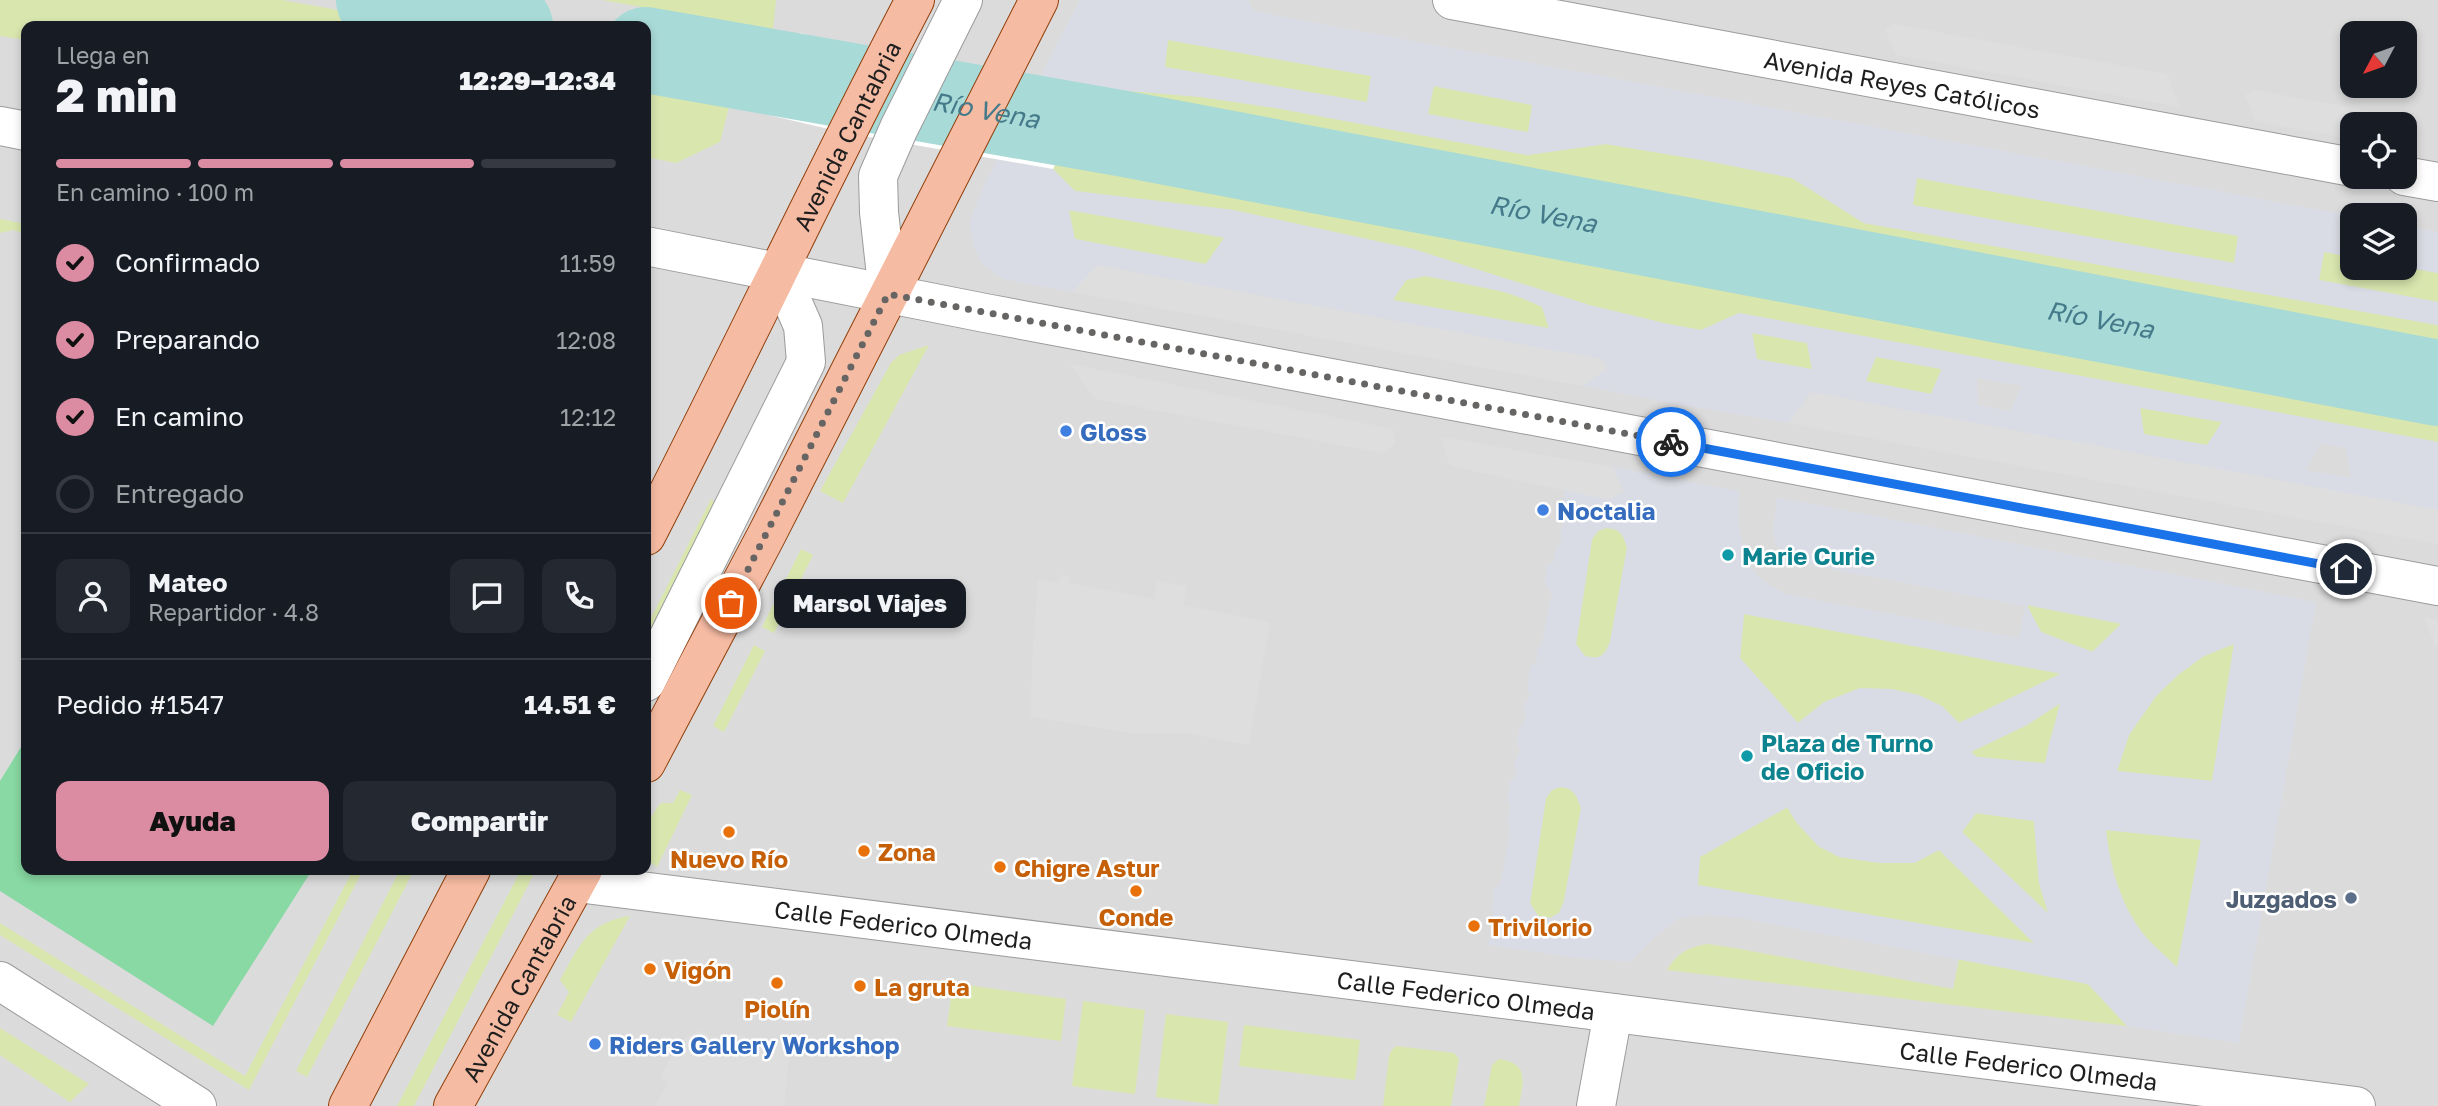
<!DOCTYPE html>
<html lang="es">
<head>
<meta charset="utf-8">
<style>
	:root { --surface:#171b24; --page:#242831; --text:#f1f3f6; --muted:#9ea1a6; --line:#363941; --accent:#db8ca3 }
	body { margin:0; font-family:"Golos Text",sans-serif; background:var(--page); color:var(--text); height:100vh; display:flex; flex-direction:column; font-size:26px; white-space:nowrap }
	* { box-sizing:border-box; margin:0 }
	p { font-size:23px; color:var(--muted) }
	.icon { flex:none; width:38px; height:38px; fill:none; stroke:currentColor; stroke-width:2; stroke-linecap:round; stroke-linejoin:round }
	.map { position:relative; flex:1; overflow:hidden }
	.side { position:absolute; left:21px; top:21px; width:630px; height:854px; display:flex; flex-direction:column; background:var(--surface); border-radius:14px; box-shadow:0 4px 10px #0003 }
	.side>* { flex:none }
	.needle { width:46px; rotate:229deg }
	.fabs { position:absolute; left:2340px; top:21px; display:grid; gap:14px }
	.fabs a { display:grid; place-items:center; width:77px; height:77px; border-radius:14px; background:var(--surface); box-shadow:0 4px 10px #0003; font-size:35px }
	.pin { position:absolute; display:grid; place-items:center; width:60px; height:60px; color:#fff; margin:-30px; border:4px solid #fff; border-radius:50%; box-shadow:0 2px 7px #0007 }
	.courier { position:absolute; display:grid; place-items:center; width:70px; height:70px; margin:-35px; border:5px solid #1a73e8; border-radius:50%; background:#fff; color:#222; box-shadow:0 2px 9px #0007 }
	.bubble { position:absolute; height:49px; border-radius:14px; background:var(--surface); box-shadow:0 4px 10px #0003; font-size:23px; font-weight:800; line-height:49px; text-align:center }
	.head em { font-style:normal; font-weight:800 }
	.head div { display:flex; flex-direction:column-reverse }
	.head { display:flex; align-items:center; justify-content:space-between; height:119px; padding:0 35px }
	h1 { font-size:46px; font-weight:800; line-height:52px }
	.bar { display:grid; grid-template-columns:repeat(4,1fr); gap:10px 7px; align-content:center; height:84px; padding:0 35px }
	.bar i { height:9px; border-radius:5px; background:var(--line) }
	.bar .active { background:var(--accent) }
	.bar p { grid-column:span 4 }
	.line { display:flex; align-items:center; gap:18px; padding:0 35px; border-top:2px solid var(--line) }
	.line div { flex:1 }
	.round { display:grid; place-items:center; flex:none; width:74px; height:74px; border-radius:14px; background:var(--page) }
	ol { padding:0 35px; list-style:none }
	li { display:flex; align-items:center; gap:21px; height:77px }
	li p { margin-inline-start:auto }
	li .icon { padding:7px; border-radius:50%; background:var(--accent); color:#111; stroke-width:4 }
	li:last-child { color:var(--muted) }
	li i { width:38px; height:38px; border:4px solid var(--line); border-radius:50% }
	.action { display:flex; gap:14px; margin-top:auto; padding:14px 35px }
	.action a { flex:1; height:80px; border-radius:14px; background:var(--accent); color:#111; font-size:28px; font-weight:800; line-height:80px; text-align:center }
	.action a+a { background:var(--page); color:var(--text) }
	.map>svg:first-child { display:block }
	.residential { fill:#dcdbdc; fill-rule:evenodd }
	.grass { fill:#d9e6ae }
	.pitch { fill:#88d9a3 }
	.parking { fill:#dedede }
	.plaza { fill:#d9dce4; fill-rule:evenodd }
	.pier { fill:#fff }
	.lines { fill:none; stroke-linecap:round; stroke-linejoin:round }
	.river { stroke:#a8dad7; stroke-width:86 }
	.minor-casing { stroke:#9b9b9b; stroke-width:40 }
	.major-casing { stroke:#8f3e09; stroke-width:40 }
	.minor { stroke:#fff; stroke-width:38 }
	.major { stroke:#f6bba3; stroke-width:38 }
	.done { stroke:#676564; stroke-width:7; stroke-dasharray:0 12.6 }
	.route { stroke:#1a73e8; stroke-width:9 }
	.shop-dot { fill:#3f7fe0; stroke:#fff; stroke-width:2.5 }
	.culture-dot { fill:#0f9aa8; stroke:#fff; stroke-width:2.5 }
	.food-dot { fill:#e8710a; stroke:#fff; stroke-width:2.5 }
	.service-dot { fill:#5c6f8a; stroke:#fff; stroke-width:2.5 }
	.labels { text-anchor:middle; dominant-baseline:central; stroke-width:5; stroke-linejoin:round; paint-order:stroke }
	.street-label { font-size:24px; fill:#1e1e1e; stroke:#fff }
	.shop-label { font-size:24px; font-weight:bold; fill:#366cbe; stroke:#fff; text-anchor:start }
	.culture-label { font-size:24px; font-weight:bold; fill:#0d838f; stroke:#fff; text-anchor:start }
	.food-label { font-size:24px; font-weight:bold; fill:#c56008; stroke:#fff; text-anchor:start }
	.service-label { font-size:24px; font-weight:bold; fill:#4e5e75; stroke:#fff; text-anchor:end }
	.water-label { font-size:26px; font-style:italic; fill:#447a8a; stroke:#fff }
</style>
</head>
<body>
<div class="map">
<svg width="2438" height="1106" viewBox="0 0 2438 1106">
	<rect width="100%" height="100%" fill="#efe9e5"/>
	<path class="residential" d="M0,0H2438V1106H0ZM26,26H646V870H26ZM2352,33H2404V86H2352ZM2352,124H2404V177H2352ZM2352,215H2404V268H2352Z"/>
	<g class="grass">
		<polygon points="0,0 282,0 427,26 26,26 26,40 0,36"/>
		<polygon points="602,0 776,0 773,30"/>
		<polygon points="1168,40 1371,76 1367,102 1164,67"/>
		<polygon points="646,69 770,93 760,113 729,107 720,142 676,163 646,157"/>
		<polygon points="1433,86 1533,105 1528,133 1428,114"/>
		<polygon points="1094,88 1201,97 1276,108 1527,155 1606,144 1702,160 1792,178 1864,223 2438,325 2438,442 1739,313 1701,330 1668,324 1589,305 1413,249 1233,210 1075,191 1053,169"/>
		<polygon points="1917,178 2239,236 2234,263 1912,205"/>
		<polygon points="1068,210 1224,238 1206,264 1075,239"/>
		<polygon points="0,219 26,224 26,234 13,230 0,233"/>
		<polygon points="2324,252 2352,257 2352,268 2405,267 2438,273 2438,302 2319,280"/>
		<path d="M1425,276C1465,281 1506,290 1542,307L1549,329L1392,300L1406,280Z"/>
		<polygon points="1752,333 1807,343 1812,370 1757,359"/>
		<polygon points="929,345 843,503 820,491 891,363 899,355"/>
		<polygon points="1876,357 1942,369 1931,394 1865,381"/>
		<polygon points="2140,408 2222,422 2207,445 2144,434"/>
		<polygon points="711,499 723,508 646,657 646,628"/>
		<path d="M1606,528C1621,529 1623,535 1627,548L1610,642C1604,656 1600,659 1585,657L1576,644L1592,539L1598,531Z"/>
		<polygon points="801,549 813,555 774,633 762,627"/>
		<polygon points="2026,605 2121,624 2093,652 2041,632"/>
		<polygon points="1744,614 2061,674 1959,723 1942,706 1824,702 1798,723 1740,658"/>
		<polygon points="2234,644 2212,781 2117,771 2129,735 2156,696 2179,674 2204,656"/>
		<polygon points="754,645 765,651 724,732 713,726"/>
		<polygon points="2061,703 2049,743 2045,764 1977,757 1970,752 2027,725"/>
		<path d="M1559,787C1574,788 1576,795 1581,808L1564,901L1559,913L1550,918L1538,916L1530,903L1546,798L1552,790Z"/>
		<path d="M680,790L692,795L657,867L646,859C646,836 645,821 661,803H673Z"/>
		<polygon points="1788,807 1796,822 1914,863 1939,850 2035,944 1697,885 1700,857"/>
		<polygon points="1976,813 2034,821 2039,883 2049,914 1962,832"/>
		<path d="M2105,830L2201,839L2177,968C2128,927 2116,892 2105,830Z"/>
		<polygon points="353,870 363,870 249,1090 0,935 0,923 245,1076"/>
		<polygon points="400,870 414,870 307,1077 296,1071"/>
		<polygon points="521,870 536,870 414,1106 397,1106"/>
		<path d="M630,916L571,1022L557,1015L569,992L560,980C579,946 588,922 630,916Z"/>
		<path d="M1708,944L1735,948L1953,989L1959,959L2088,984L2127,1026L1667,970C1677,953 1689,947 1708,944Z"/>
		<polygon points="953,983 1066,999 1061,1041 947,1026"/>
		<polygon points="1083,1001 1145,1010 1135,1094 1072,1086"/>
		<polygon points="1166,1014 1228,1022 1218,1105 1156,1097"/>
		<polygon points="1244,1025 1360,1040 1355,1080 1239,1066"/>
		<polygon points="0,1028 89,1084 70,1102 0,1055"/>
		<polygon points="1396,1046 1454,1053 1459,1059 1451,1106 1383,1106 1389,1056 1391,1051"/>
		<path d="M1499,1059C1530,1063 1523,1083 1519,1106H1484L1492,1065Z"/>
	</g>
	<polygon class="pitch" points="26,739 26,870 312,870 213,1026 0,891 0,781"/>
	<g class="parking">
		<polygon points="1894,24 2167,74 2179,107 1896,55 1885,29"/>
		<polygon points="2255,90 2408,118 2418,151 2405,149 2404,124 2352,124 2352,139 2255,121 2245,95"/>
		<polygon points="1096,265 1601,359 1608,368 1583,386 1072,292"/>
		<polygon points="1070,364 1393,429 1395,444 1382,453 1095,399"/>
		<polygon points="1811,392 2438,510 2438,544 1789,423"/>
		<polygon points="1441,437 1613,467 1624,492 1608,500 1450,466"/>
		<polygon points="1060,575 1069,577 1069,583 1154,599 1157,581 1187,586 1183,605 1270,622 1249,745 1185,733 1131,733 1031,717 1032,662 1038,579 1059,583"/>
		<polygon points="2424,617 2438,620 2438,646 2435,646"/>
		<polygon points="702,1030 707,1036 730,1039 731,1035 791,1042 784,1106 655,1106 668,1082 660,1078 681,1040"/>
	</g>
	<g class="plaza">
		<path d="M1080,0H1248L1253,11L2352,216V257L2324,252L2319,280L2438,302V325L1864,223L1792,178L1702,160L1606,144L1527,155L1276,108L1201,97L1094,88L1053,169L1075,191L1233,210L1413,249L1589,305L1668,324L1701,330L1739,313L2438,442V510L1811,392L1789,423L1654,400L1583,386L1608,368L1601,359L1097,265L1072,292L1003,279L983,265L974,247L969,225L981,191ZM1168,40L1371,76L1367,102L1165,67ZM1434,86L1532,105L1528,132L1428,114ZM1917,178L2238,236L2234,263L1913,205ZM1069,210L1223,237L1224,238L1206,264L1075,239ZM1425,276L1510,293L1526,299L1542,307L1549,328L1393,300L1406,280ZM1752,333L1807,343L1812,369L1757,359ZM1876,357L1941,369V370L1931,394L1866,381ZM1977,378L2021,386L2011,411L1978,405ZM2140,408L2221,422V423L2207,445L2144,434ZM2321,443L2346,448L2351,478L2306,470Z"/>
		<polygon points="2404,226 2438,232 2438,273 2405,267"/>
		<path d="M1613,467L1739,491V527L1744,553L1754,572L1769,585L1785,593L1801,597L2019,638L2025,606L1794,562L1783,554L1776,545L1773,534L1777,497L2316,602L2239,1043L2127,1026L2088,984L1740,918L1711,915L1679,918L1655,937L1630,962L1579,958L1488,945L1494,918L1492,912L1494,895L1492,891L1501,882L1510,828L1508,819L1511,804L1507,800L1510,782L1517,774L1514,765L1520,751L1517,744L1520,727L1526,718L1525,712L1522,710L1530,695L1527,687L1530,666L1536,662L1538,649L1542,643L1552,593L1545,585L1547,566L1553,562L1556,549L1560,545L1565,490L1608,500L1624,492ZM1606,528L1615,529L1623,535L1627,548L1610,642L1605,654L1597,658L1585,656L1576,644L1592,539L1598,531ZM2027,605L2121,623V624L2092,652L2041,632ZM1744,614L2060,673V674L1959,723L1942,706L1919,695L1892,689L1860,688L1824,702L1798,723L1740,658ZM2234,644L2212,781L2117,771L2129,735L2156,696L2179,674L2204,656ZM2060,703L2045,763L1977,757L1971,752L2027,725ZM1560,787L1569,788L1576,794L1581,808L1564,901L1559,913L1550,918L1538,916L1530,903L1546,798L1552,790ZM1787,807L1796,822L1818,846L1839,857L1879,863H1914L1939,850L2034,943L1698,885L1700,857ZM1976,813L2034,821L2039,883L2048,913L1962,832ZM2106,830L2201,840L2177,967L2143,935L2126,909L2112,873Z"/>
	</g>
	<polygon class="pier" points="801,33 832,43 1094,88 1053,169 846,133 760,113"/>
	<g class="lines">
		<g class="river">
			<polyline points="379,0 510,26"/>
			<path id="s1" d="M646,50L1125,134L2438,383"/>
		</g>
		<g class="minor-casing">
			<g id="minor">
				<path id="s2" d="M1452,0L2352,167"/>
				<polyline points="0,126 26,131"/>
				<polyline points="2404,176 2438,182"/>
				<polyline points="646,246 985,313 2438,586"/>
				<polyline points="888,294 879,212 878,176 899,128 963,0"/>
				<polyline points="646,682 806,362 803,326 779,271"/>
				<path id="s3" d="M577,883L2356,1106"/>
				<polyline points="0,981 197,1106"/>
				<polyline points="1596,1106 1613,1013"/>
			</g>
		</g>
		<g class="major-casing">
			<g id="major">
				<path id="s4" d="M646,536C738,358 822,177 915,0"/>
				<polyline points="646,763 767,534 1039,0"/>
				<polyline points="348,1106 471,870"/>
				<path id="s5" d="M453,1106L583,870"/>
			</g>
		</g>
		<use href="#minor" class="minor"/>
		<use href="#major" class="major"/>
	</g>
	<g class="lines">
		<polyline class="done" points="731,603 888,294 1671,442"/>
		<polyline class="route" points="1671,442 2346,569"/>
	</g>
	<g class="shop-dot">
		<circle cx="1066" cy="431" r="7"/>
		<circle cx="1543" cy="510" r="7"/>
		<circle cx="595" cy="1044" r="7"/>
	</g>
	<g class="culture-dot">
		<circle cx="1728" cy="555" r="7"/>
		<circle cx="1747" cy="756" r="7"/>
	</g>
	<g class="food-dot">
		<circle cx="729" cy="832" r="7"/>
		<circle cx="864" cy="851" r="7"/>
		<circle cx="1000" cy="867" r="7"/>
		<circle cx="1136" cy="891" r="7"/>
		<circle cx="1474" cy="926" r="7"/>
		<circle cx="650" cy="969" r="7"/>
		<circle cx="777" cy="983" r="7"/>
		<circle cx="860" cy="986" r="7"/>
	</g>
	<circle class="service-dot" cx="2351" cy="898" r="7"/>
	<g class="labels">
		<g class="street-label">
			<text stroke="none"><textPath href="#s2" startOffset="458">Avenida Reyes Católicos</textPath></text>
			<text stroke="none"><textPath href="#s4" startOffset="448">Avenida Cantabria</textPath></text>
			<text stroke="none"><textPath href="#s3" startOffset="329">Calle Federico Olmeda</textPath></text>
			<text stroke="none"><textPath href="#s5" startOffset="135">Avenida Cantabria</textPath></text>
			<text stroke="none"><textPath href="#s3" startOffset="896">Calle Federico Olmeda</textPath></text>
			<text stroke="none"><textPath href="#s3" startOffset="1463">Calle Federico Olmeda</textPath></text>
		</g>
		<g class="shop-label">
			<text x="1080" y="431">Gloss</text>
			<text x="1557" y="510">Noctalia</text>
			<text x="609" y="1044">Riders Gallery Workshop</text>
		</g>
		<g class="culture-label">
			<text x="1742" y="555">Marie Curie</text>
			<text x="1761" y="742">Plaza de Turno<tspan x="1761" dy="28">de Oficio</tspan></text>
		</g>
		<g class="food-label">
			<text x="878" y="851">Zona</text>
			<text x="729" y="858" text-anchor="middle">Nuevo Río</text>
			<text x="1014" y="867">Chigre Astur</text>
			<text x="1136" y="916" text-anchor="middle">Conde</text>
			<text x="1488" y="926">Trivilorio</text>
			<text x="664" y="969">Vigón</text>
			<text x="874" y="986">La gruta</text>
			<text x="777" y="1008" text-anchor="middle">Piolín</text>
		</g>
		<g class="service-label">
			<text x="2337" y="898">Juzgados</text>
		</g>
		<g class="water-label">
			<text stroke="none"><textPath href="#s1" startOffset="345">Río Vena</textPath></text>
			<text stroke="none"><textPath href="#s1" startOffset="912">Río Vena</textPath></text>
			<text stroke="none"><textPath href="#s1" startOffset="1479">Río Vena</textPath></text>
		</g>
	</g>
</svg>
<div class="fabs">
<a><svg class="needle" viewBox="-14 -14 28 28"><path d="M0-13l5 13h-10z" fill="#e53935"/><path d="M0 13l5-13h-10z" fill="#9ea1a6"/></svg></a>
<a><svg class="icon" aria-label="locate" viewBox="0 0 24 24"><circle cx="12" cy="12" r="6"/><path d="M12 2v4M12 18v4M2 12h4M18 12h4"/></svg></a>
<a><svg class="icon" aria-label="layers" viewBox="0 0 24 24"><path d="M12 4l9 5-9 5-9-5zM3 14l9 5 9-5"/></svg></a>
</div>
<div class="pin" style="left:731px;top:603px;background:#ea580c"><svg class="icon" aria-label="bag" viewBox="0 0 24 24"><path d="M5 8h14l-1 12H6zM9 8a3 3 0 0 1 6 0"/></svg></div>
<div class="pin" style="left:2346px;top:569px;background:#1f2937"><svg class="icon" aria-label="home" viewBox="0 0 24 24"><path d="M3 11l9-7 9 7M6 9v11h12V9"/></svg></div>
<div class="courier" style="left:1671px;top:442px"><svg class="icon" aria-label="bike" viewBox="0 0 24 24"><circle cx="6" cy="16" r="4"/><circle cx="18" cy="16" r="4"/><path d="M6 16l4-8h5l3 8M10 8l3 8H6M13 5h3"/></svg></div>
<div class="bubble" style="left:774px;top:579px;width:192px">Marsol Viajes</div>
<section class="side">
<div class="head"><div><h1>2 min</h1><p>Llega en</p></div><em>12:29–12:34</em></div>
<div class="bar"><i class="active"></i><i class="active"></i><i class="active"></i><i></i><p>En camino · 100 m</p></div>
<ol>
<li><svg class="icon" aria-label="check" viewBox="0 0 24 24"><path d="M5 12l5 5 9-10"/></svg>Confirmado<p>11:59</p></li>
<li><svg class="icon" aria-label="check" viewBox="0 0 24 24"><path d="M5 12l5 5 9-10"/></svg>Preparando<p>12:08</p></li>
<li><svg class="icon" aria-label="check" viewBox="0 0 24 24"><path d="M5 12l5 5 9-10"/></svg>En camino<p>12:12</p></li>
<li><i></i>Entregado</li>
</ol>
<div class="line" style="height:126px"><a class="round"><svg class="icon" aria-label="person" viewBox="0 0 24 24"><circle cx="12" cy="8" r="4"/><path d="M4 21q1-7 8-7t8 7"/></svg></a><div><b>Mateo</b><p>Repartidor · 4.8</p></div><a class="round"><svg class="icon" aria-label="chat" viewBox="0 0 24 24"><path d="M4 5h16v11H9l-5 4z"/></svg></a><a class="round"><svg class="icon" aria-label="phone" viewBox="0 0 24 24"><path d="M5 4h4l2 5-3 2q2 4 5 5l2-3 5 2v4C11 20 4 13 5 4z"/></svg></a></div>
<div class="line" style="height:91px"><div>Pedido #1547</div><b>14.51 €</b></div>
<div class="action"><a>Ayuda</a><a>Compartir</a></div>
</section>
</div>
</body>
</html>
